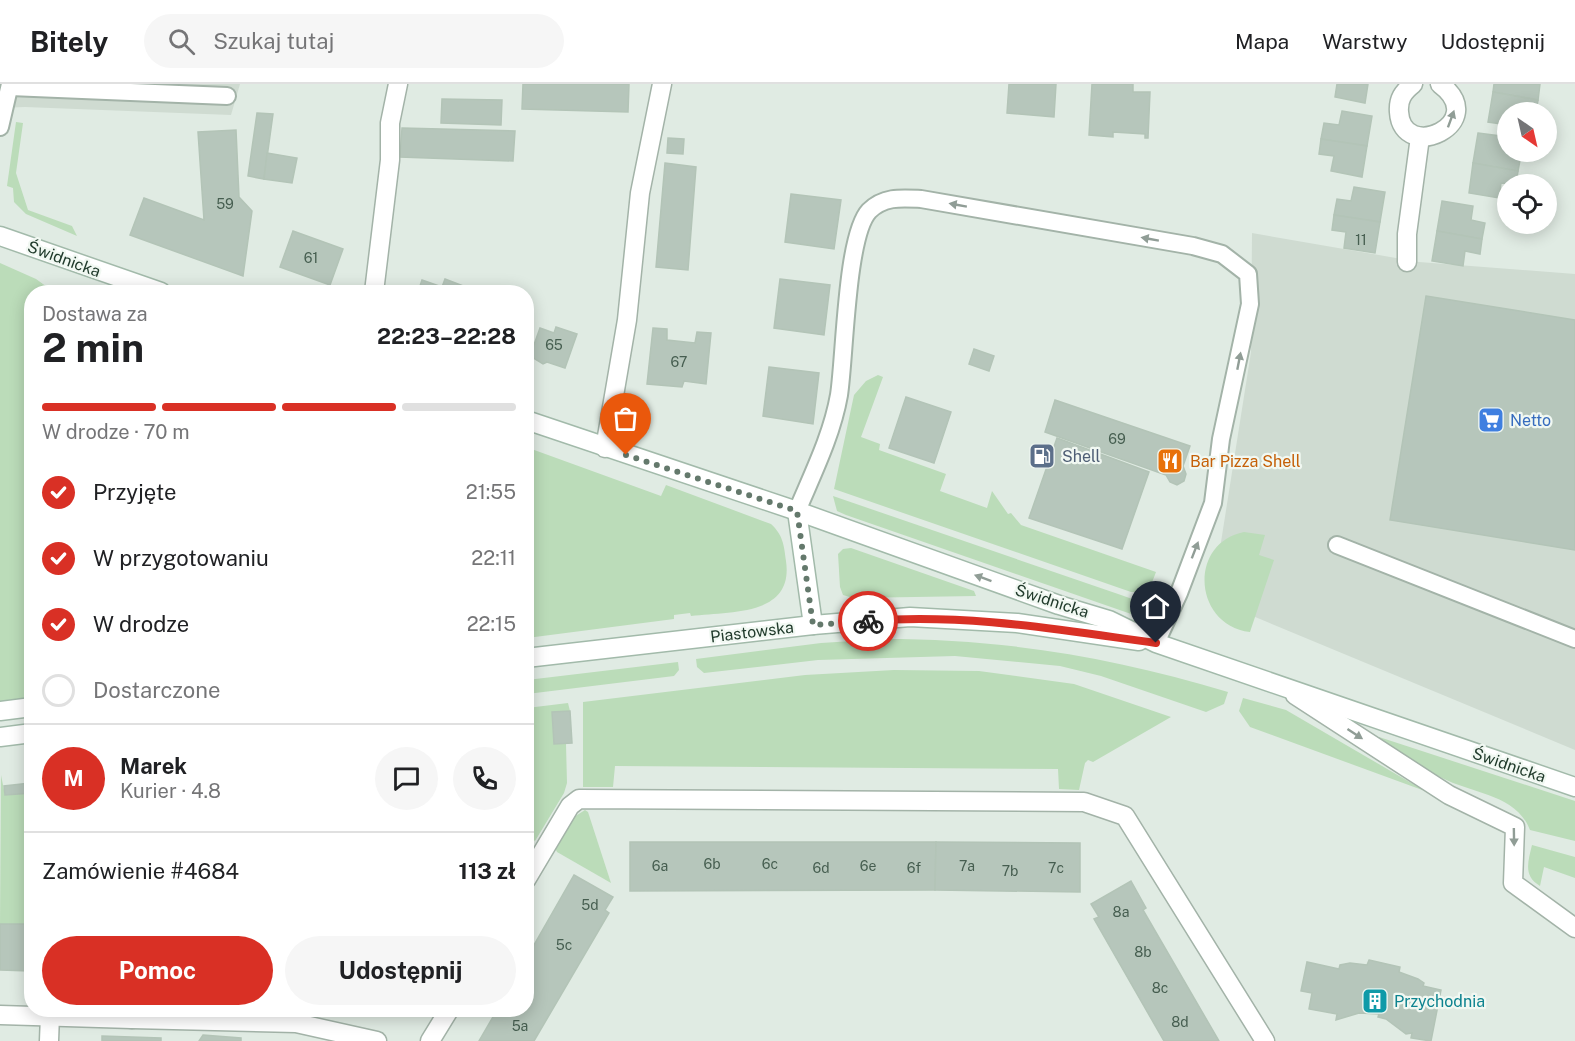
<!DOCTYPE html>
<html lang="pl">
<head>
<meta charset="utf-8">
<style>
	:root { --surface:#fff; --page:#f6f6f6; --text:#202124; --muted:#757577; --line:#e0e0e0; --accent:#d93025 }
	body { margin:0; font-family:"Public Sans",sans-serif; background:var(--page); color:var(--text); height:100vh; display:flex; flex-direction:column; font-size:22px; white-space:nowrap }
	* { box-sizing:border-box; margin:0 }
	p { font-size:20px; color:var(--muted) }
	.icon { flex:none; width:33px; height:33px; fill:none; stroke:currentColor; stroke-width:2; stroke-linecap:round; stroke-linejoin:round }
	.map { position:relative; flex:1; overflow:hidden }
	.drawer { position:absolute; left:24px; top:201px; width:510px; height:732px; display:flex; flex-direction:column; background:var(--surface); border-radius:24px; box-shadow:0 3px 15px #0003 }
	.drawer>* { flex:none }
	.needle { width:39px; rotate:146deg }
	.fabs { position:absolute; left:1497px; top:18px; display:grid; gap:12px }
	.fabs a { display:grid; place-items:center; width:60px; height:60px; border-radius:50%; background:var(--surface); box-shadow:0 3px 15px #0003; font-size:30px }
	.pin { position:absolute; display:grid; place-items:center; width:51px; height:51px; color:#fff; margin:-62px -26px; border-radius:50% 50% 50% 0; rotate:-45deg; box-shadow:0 0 6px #0007 }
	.pin .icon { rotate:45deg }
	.courier { position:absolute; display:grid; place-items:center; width:60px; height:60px; margin:-30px; border:4px solid #d93025; border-radius:50%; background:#fff; color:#222; box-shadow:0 2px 8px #0007 }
	.head em { font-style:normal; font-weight:700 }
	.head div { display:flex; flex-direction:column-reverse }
	.head { display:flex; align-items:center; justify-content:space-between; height:102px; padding:0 18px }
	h1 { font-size:39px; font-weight:700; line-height:45px }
	.bar { display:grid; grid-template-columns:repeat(4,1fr); gap:9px 6px; align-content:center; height:72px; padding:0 18px }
	.bar i { height:8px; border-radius:4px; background:var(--line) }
	.bar .on { background:var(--accent) }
	.bar p { grid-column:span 4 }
	.line { display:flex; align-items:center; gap:15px; padding:0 18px; border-top:2px solid var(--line) }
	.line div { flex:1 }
	.round { display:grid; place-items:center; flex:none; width:63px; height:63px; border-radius:32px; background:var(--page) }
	ol { padding:0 18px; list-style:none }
	li { display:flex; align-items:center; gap:18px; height:66px }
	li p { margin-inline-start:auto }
	li .icon { padding:6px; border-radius:50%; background:var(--accent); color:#fff; stroke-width:4 }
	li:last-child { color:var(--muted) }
	li i { width:33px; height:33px; border:3px solid var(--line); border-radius:50% }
	.action { display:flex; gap:12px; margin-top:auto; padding:12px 18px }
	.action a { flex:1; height:69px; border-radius:36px; background:var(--accent); color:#fff; font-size:24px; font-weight:700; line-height:69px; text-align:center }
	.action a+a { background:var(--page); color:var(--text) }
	header { display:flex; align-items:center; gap:36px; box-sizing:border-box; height:84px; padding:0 30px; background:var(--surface); border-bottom:2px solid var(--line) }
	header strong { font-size:28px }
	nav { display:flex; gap:33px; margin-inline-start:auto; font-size:21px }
	.search { width:420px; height:54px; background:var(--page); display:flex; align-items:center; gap:15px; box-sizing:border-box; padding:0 21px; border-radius:33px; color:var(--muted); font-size:22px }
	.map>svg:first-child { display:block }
	.built { fill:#cfdbd1 }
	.green { fill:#bbdcb9 }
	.building { fill:#b6c6bb; stroke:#b3c4b7; stroke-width:1.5 }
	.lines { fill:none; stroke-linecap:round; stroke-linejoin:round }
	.lane-casing { stroke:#a3b3a8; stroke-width:20 }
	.street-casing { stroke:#a3b3a8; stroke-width:21 }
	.secondary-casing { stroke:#a2baaa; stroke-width:21 }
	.lane { stroke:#fff; stroke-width:16 }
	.street { stroke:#fff; stroke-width:18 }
	.secondary { stroke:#fff; stroke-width:18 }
	.oneway { fill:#909d96 }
	.done { stroke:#64796c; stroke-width:6; stroke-dasharray:0 10.8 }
	.route { stroke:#d93025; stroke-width:8 }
	.labels { text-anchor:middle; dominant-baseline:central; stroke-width:4.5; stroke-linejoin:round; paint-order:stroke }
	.number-label { font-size:14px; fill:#465e50 }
	.street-label { font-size:16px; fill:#213b2c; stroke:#f1f8f2 }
	.shop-label { font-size:16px; fill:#366cbe; stroke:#f1f8f2; text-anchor:start }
	.service-label { font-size:16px; fill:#4e5e75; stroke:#f1f8f2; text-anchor:start }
	.food-label { font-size:16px; fill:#c56008; stroke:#f1f8f2; text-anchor:start }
	.culture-label { font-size:16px; fill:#0d838f; stroke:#f1f8f2; text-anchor:start }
</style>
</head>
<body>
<header>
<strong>Bitely</strong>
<div class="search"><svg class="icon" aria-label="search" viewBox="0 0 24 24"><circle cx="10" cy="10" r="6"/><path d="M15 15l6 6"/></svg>Szukaj tutaj</div>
<nav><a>Mapa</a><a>Warstwy</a><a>Udostępnij</a></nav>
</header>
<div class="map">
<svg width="1575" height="957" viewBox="0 0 1575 957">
	<rect width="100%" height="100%" fill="#e0ebe3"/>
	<g class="built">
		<polygon points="0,0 240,0 231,31 25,23 0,24"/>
		<polygon points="1252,149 1419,178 1575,190 1575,666 1212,515 1251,268"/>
	</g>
	<g class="green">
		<polygon points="16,38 23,39 16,89 28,126 72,142 77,152 26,130 14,118 13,104 7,102"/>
		<polygon points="0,179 36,195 54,208 32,208 31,615 0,618"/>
		<polygon points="878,291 883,293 861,353 880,360 879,366 946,390 940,407 987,424 992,407 1008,430 1011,429 1021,441 1156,488 1151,501 1139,508 1131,508 834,405 854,311 866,297"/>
		<path d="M526,363L661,412L666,401L771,440C783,451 784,461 786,477C794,533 730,527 691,532L690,529L674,531V535L527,554Z"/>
		<polygon points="833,412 1121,511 1163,526 1151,534 1134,531 846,431 837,427"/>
		<path d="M1244,448L1265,451L1259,471L1274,476L1250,548C1193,541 1188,459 1244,448Z"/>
		<polygon points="851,464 974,507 976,512 853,514 843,511 840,503 838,470 843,465"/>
		<path d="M884,555C1004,555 1113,573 1228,608L1224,620L1206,628L1101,592L1060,582L955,572L818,576L704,589L697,583L696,575L821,559Z"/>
		<polygon points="678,578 679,586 674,592 527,610 527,596"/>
		<polygon points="894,586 979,587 1074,600 1171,633 1093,678 1088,676 1085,679 1079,706 1059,705 1058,685 615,682 613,703 583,703 583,618 805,591"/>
		<polygon points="1243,614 1286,626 1425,707 1250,643 1239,627"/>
		<polygon points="568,619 570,627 552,629 554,660 566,660 567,699 564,709 535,757 527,751 527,624"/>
		<path d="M1379,653L1575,717V757L1530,746C1516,710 1473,710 1442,694C1420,683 1400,669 1378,657Z"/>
		<polygon points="1,691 5,711 31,709 32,840 0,840"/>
		<polygon points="585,726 588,728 611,799 557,768 555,764 574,733"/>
		<path d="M1532,761L1575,773V794L1544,783L1540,802C1523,792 1528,778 1532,761Z"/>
	</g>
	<g class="building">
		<polygon points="523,0 629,0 628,28 522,25"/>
		<polygon points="1009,0 1056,0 1054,33 1007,29"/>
		<polygon points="1092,0 1133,0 1133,8 1150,8 1148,54 1145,54 1145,50 1113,48 1113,53 1089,51"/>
		<polygon points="1337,0 1368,0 1365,19 1335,13"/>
		<polygon points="1494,0 1540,0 1538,16 1493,8"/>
		<polygon points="1493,8 1538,16 1536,28 1508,28 1508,41 1488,38"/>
		<polygon points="442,15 502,16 501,41 441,39"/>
		<polygon points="1342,27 1372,32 1367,62 1321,55 1324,39 1339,41"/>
		<polygon points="257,29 273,30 264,95 248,92"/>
		<polygon points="402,44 515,47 513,77 400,73"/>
		<polygon points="236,46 239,113 252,127 243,192 130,151 144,114 204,136 198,48"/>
		<polygon points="1478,49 1508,53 1506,68 1521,71 1518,87 1473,79"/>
		<polygon points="668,54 684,55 683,70 667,69"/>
		<polygon points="1321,55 1367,62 1362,93 1331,87 1334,72 1319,70"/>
		<polygon points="267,69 297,74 292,99 264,95"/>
		<polygon points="665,79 696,83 688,186 656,183"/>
		<polygon points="1473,79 1518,87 1516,100 1501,99 1499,114 1469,109"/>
		<polygon points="1354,103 1385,108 1380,138 1334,131 1337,115 1351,117"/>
		<polygon points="791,110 841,116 834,165 785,158"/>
		<polygon points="1442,117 1473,122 1471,136 1485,139 1482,155 1437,147"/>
		<polygon points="1334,131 1380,138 1375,169 1344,164 1346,148 1332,146"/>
		<polygon points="293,147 343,165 330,201 280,183"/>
		<polygon points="1437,147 1482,155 1480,170 1465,167 1463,182 1432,177"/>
		<polygon points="445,195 471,205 470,208 418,208 422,196 442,203"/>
		<polygon points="780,195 830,201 824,251 774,244"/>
		<polygon points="1426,212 1575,236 1575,466 1390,436"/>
		<polygon points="556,243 577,250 565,284 547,278 543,280 530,272 540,244 554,249"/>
		<polygon points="653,244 667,245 667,256 695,259 697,248 711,249 706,300 684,297 682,303 647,300"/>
		<polygon points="974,265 994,272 989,287 969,280"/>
		<polygon points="769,283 819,289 813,340 763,332"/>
		<polygon points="906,313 951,328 934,379 889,364"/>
		<polygon points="1055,316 1190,362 1183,382 1186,390 1184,397 1177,401 1170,398 1166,391 1045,348"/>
		<polygon points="1057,354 1149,388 1122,465 1029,434"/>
		<polygon points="570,627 572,659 554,660 552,628"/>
		<polygon points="30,699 32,709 5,711 4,702"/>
		<polygon points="630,758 936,758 935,806 630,807"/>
		<polygon points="936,758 1080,759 1080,808 935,806"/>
		<polygon points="574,791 613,813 605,826 609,829 534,957 479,957 497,926 526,926 526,875"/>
		<polygon points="1131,797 1146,824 1143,826 1219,957 1164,957 1094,835 1099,833 1091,820"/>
		<polygon points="0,840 30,840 29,887 0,886"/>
		<polygon points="30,840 32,840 32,887 29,887"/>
		<polygon points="1369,876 1400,883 1399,888 1418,895 1424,899 1423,902 1441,906 1431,957 1411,954 1412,949 1406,950 1386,935 1378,933 1379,930 1359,929 1336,936 1337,930 1309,925 1312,909 1301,907 1307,878 1339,885 1340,881 1350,879 1367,881"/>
		<polygon points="203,951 241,954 241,957 199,957"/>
		<polygon points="102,952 161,954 161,957 102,957"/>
	</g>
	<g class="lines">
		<g class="lane-casing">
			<g id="lane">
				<polyline points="10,3 227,12"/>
				<polyline points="0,43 10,0"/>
				<path d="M797,427C813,389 832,351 839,311C845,272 846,152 869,127C884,112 902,114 921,115L1193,162L1222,170L1248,190L1250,220L1221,355L1213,419L1179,509L1156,559"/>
				<polyline points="1337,461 1575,555"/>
			</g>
		</g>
		<g class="street-casing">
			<g id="street">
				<path d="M1413,0C1403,8 1398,15 1399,28C1402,80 1492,39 1440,0"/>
				<polyline points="1407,178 1407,150 1420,53"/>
				<polyline points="374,208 390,76 390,39 398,0"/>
				<polyline points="605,364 627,236 640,109 662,0"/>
				<polyline points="1295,611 1449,711 1515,743 1513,799 1575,844"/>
				<polyline points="526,796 570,722 579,715 1084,718 1125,732 1265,957"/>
				<polyline points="0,931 132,935 132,926"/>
				<polyline points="132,935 296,939 377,957"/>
				<polyline points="49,957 50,931"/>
				<polyline points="430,957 449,926"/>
			</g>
		</g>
		<g class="secondary-casing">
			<g id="secondary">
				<polyline points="0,152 161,208"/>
				<polyline points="526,336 797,427 1059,521 1109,536 1156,559 1575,703"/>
				<polyline points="797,427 813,541"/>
				<polyline points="526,574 813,541 910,533 1017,539 1139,557"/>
				<polyline points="0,627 32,623"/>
				<polyline points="0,653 32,649"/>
			</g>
		</g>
		<use href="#lane" class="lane"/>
		<use href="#street" class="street"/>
		<use href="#secondary" class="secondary"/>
	</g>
	<defs><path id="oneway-solid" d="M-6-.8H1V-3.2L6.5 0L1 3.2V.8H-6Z" transform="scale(1.5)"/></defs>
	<g class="oneway">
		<use href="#oneway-solid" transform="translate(1451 35) rotate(-70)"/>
		<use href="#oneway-solid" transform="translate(958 121) rotate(-170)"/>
		<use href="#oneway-solid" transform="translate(1150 155) rotate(-170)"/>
		<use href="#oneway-solid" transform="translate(1239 277) rotate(-79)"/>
		<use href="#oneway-solid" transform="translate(1195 466) rotate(-69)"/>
		<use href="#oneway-solid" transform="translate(983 494) rotate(-160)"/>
		<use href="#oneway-solid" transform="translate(1355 650) rotate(33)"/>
		<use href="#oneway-solid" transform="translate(1514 753) rotate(89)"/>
	</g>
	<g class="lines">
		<polyline class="done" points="626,371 797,427 813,541 868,537"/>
		<path class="route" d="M868,537C965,529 1060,546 1156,559"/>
	</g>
	<defs>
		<g id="supermarket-square" transform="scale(1.35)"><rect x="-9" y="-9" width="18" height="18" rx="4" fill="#3f7fe0" stroke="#f1f8f2"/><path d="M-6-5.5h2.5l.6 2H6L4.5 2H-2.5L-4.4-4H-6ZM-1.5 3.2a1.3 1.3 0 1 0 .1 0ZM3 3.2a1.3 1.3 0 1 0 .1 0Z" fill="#fff"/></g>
		<g id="fuel-square" transform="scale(1.35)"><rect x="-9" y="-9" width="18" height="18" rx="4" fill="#5c6f8a" stroke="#f1f8f2"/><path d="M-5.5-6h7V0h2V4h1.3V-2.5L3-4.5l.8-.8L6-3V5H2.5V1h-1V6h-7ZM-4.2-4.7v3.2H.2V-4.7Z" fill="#fff"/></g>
		<g id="restaurant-square" transform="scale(1.35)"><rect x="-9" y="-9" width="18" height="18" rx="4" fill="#e8710a" stroke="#f1f8f2"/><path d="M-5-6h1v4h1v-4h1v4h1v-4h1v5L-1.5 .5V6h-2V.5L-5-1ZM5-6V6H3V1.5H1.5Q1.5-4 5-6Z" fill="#fff"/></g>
		<g id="building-square" transform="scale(1.35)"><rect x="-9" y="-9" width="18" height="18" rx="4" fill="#0f9aa8" stroke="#f1f8f2"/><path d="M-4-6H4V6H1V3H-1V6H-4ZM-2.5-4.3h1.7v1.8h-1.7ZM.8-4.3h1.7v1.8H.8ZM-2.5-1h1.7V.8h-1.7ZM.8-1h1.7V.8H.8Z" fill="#fff"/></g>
	</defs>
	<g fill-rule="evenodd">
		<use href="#supermarket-square" x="1491" y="336"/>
		<use href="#fuel-square" x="1042" y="372"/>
		<use href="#restaurant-square" x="1170" y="377"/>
		<use href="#building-square" x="1375" y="917"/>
	</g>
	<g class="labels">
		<g class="number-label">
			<text x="225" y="120">59</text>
			<text x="1361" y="156">11</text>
			<text x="311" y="174">61</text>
			<text x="554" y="261">65</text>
			<text x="679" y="278">67</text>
			<text x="1117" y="355">69</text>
			<text x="712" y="780">6b</text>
			<text x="770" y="780">6c</text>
			<text x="660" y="782">6a</text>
			<text x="868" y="782">6e</text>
			<text x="967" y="782">7a</text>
			<text x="821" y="784">6d</text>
			<text x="914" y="784">6f</text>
			<text x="1056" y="784">7c</text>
			<text x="1010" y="787">7b</text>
			<text x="590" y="821">5d</text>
			<text x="1121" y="828">8a</text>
			<text x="564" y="861">5c</text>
			<text x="1143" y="868">8b</text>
			<text x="1160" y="904">8c</text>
			<text x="1180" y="938">8d</text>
			<text x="520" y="942">5a</text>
		</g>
		<g class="street-label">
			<text transform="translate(64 175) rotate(20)">Świdnicka</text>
			<text transform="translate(1052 517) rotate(18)">Świdnicka</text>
			<text transform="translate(752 548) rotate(-7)">Piastowska</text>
			<text transform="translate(1509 681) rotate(19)">Świdnicka</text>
		</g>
		<g class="shop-label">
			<text x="1510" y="336">Netto</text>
		</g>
		<g class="service-label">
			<text x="1062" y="372">Shell</text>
		</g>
		<g class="food-label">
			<text x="1190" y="377">Bar Pizza Shell</text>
		</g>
		<g class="culture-label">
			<text x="1394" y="917">Przychodnia</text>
		</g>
	</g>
</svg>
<div class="fabs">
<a><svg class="needle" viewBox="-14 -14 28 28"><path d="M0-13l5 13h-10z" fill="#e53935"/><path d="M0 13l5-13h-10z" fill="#757577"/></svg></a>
<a><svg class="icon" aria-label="locate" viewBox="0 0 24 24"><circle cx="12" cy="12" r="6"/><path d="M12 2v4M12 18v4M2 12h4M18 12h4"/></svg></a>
</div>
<div class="pin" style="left:626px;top:371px;background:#ea580c"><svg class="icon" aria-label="bag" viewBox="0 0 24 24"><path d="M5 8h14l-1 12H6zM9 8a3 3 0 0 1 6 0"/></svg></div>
<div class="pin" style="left:1156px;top:559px;background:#1f2937"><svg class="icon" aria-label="home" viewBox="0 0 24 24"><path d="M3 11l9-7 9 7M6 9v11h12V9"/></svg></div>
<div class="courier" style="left:868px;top:537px"><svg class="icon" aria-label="bike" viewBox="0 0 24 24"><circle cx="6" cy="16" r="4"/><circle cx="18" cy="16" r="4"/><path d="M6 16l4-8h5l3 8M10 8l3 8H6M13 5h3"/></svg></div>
<section class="drawer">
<div class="head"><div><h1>2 min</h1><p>Dostawa za</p></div><em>22:23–22:28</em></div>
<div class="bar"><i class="on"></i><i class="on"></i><i class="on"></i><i></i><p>W drodze · 70 m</p></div>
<ol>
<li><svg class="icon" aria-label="check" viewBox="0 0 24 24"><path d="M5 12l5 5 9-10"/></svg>Przyjęte<p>21:55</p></li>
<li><svg class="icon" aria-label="check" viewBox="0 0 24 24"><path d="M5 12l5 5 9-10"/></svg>W przygotowaniu<p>22:11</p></li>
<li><svg class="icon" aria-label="check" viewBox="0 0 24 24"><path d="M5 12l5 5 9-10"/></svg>W drodze<p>22:15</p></li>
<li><i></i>Dostarczone</li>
</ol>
<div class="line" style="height:108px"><b class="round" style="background:var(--accent);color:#fff">M</b><div><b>Marek</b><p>Kurier · 4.8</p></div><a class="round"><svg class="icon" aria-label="chat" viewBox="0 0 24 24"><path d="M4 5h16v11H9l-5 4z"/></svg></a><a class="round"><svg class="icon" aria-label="phone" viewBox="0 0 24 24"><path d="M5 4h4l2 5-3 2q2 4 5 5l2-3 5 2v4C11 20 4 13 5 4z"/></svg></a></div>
<div class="line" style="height:78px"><div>Zamówienie #4684</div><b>113 zł</b></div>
<div class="action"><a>Pomoc</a><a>Udostępnij</a></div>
</section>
</div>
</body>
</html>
